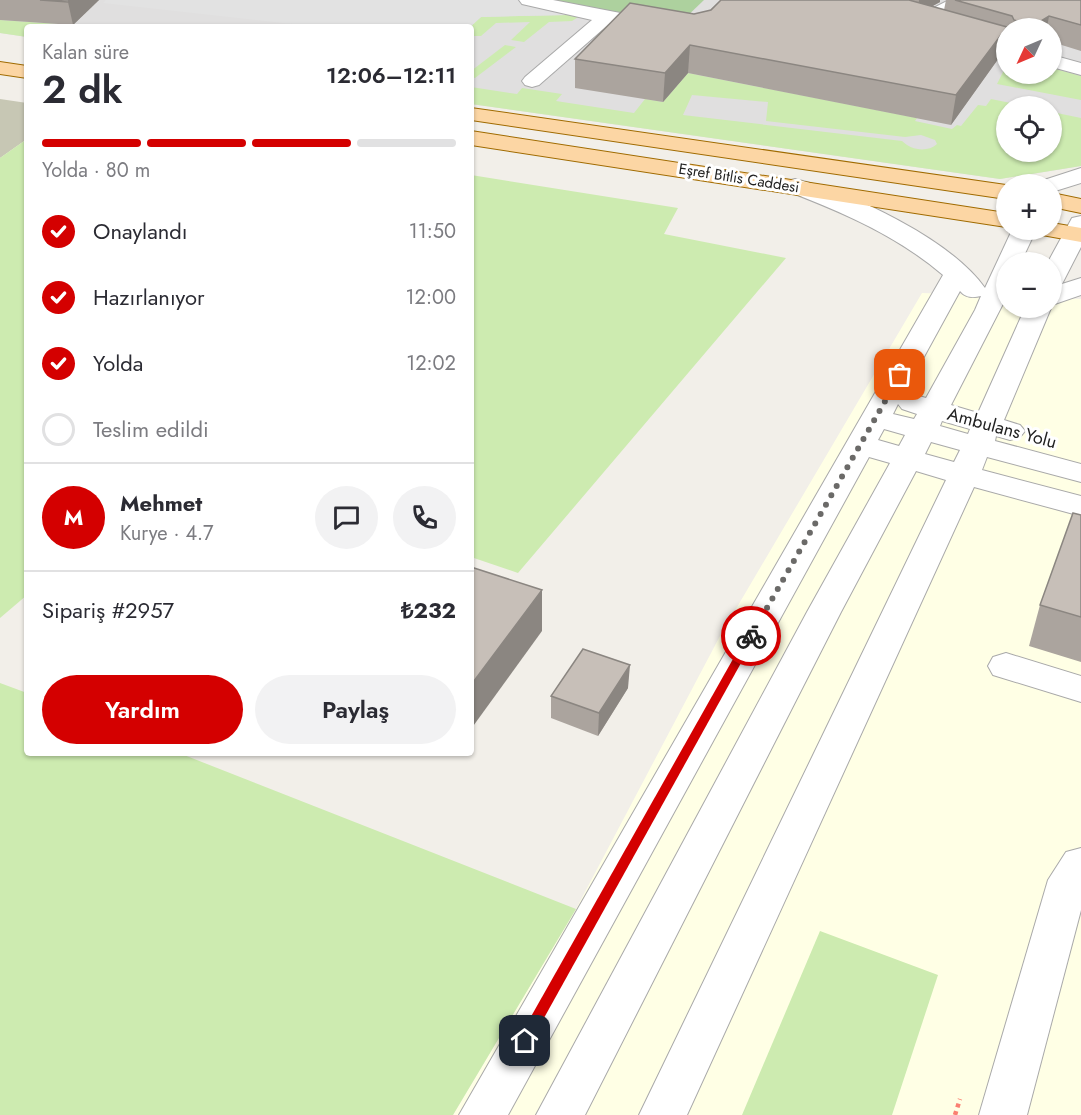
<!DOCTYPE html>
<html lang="tr">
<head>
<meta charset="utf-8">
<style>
	:root { --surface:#fff; --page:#f2f2f3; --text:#2b2b33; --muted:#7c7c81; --line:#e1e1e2; --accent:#d40000 }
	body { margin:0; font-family:Jost,sans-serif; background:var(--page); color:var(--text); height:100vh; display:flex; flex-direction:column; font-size:22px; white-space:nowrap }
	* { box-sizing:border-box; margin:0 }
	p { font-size:20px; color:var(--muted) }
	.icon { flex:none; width:33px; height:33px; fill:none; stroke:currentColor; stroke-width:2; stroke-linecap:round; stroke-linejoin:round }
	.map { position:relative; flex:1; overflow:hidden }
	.panel { position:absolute; left:24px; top:24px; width:450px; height:732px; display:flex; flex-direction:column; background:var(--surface); border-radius:6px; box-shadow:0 2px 4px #0004 }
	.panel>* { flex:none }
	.needle { width:39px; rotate:226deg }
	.controls { position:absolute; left:996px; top:18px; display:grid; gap:12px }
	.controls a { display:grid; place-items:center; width:66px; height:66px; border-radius:50%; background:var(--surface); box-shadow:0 2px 4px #0004; font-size:30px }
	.pin { position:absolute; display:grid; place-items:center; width:51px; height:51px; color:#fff; margin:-26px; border-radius:12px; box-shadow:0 3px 9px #0006 }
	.courier { position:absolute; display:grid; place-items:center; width:60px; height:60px; margin:-30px; border:4px solid #d40000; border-radius:50%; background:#fff; color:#222; box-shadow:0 2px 8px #0007 }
	.summary em { font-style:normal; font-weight:600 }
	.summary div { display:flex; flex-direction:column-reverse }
	.summary { display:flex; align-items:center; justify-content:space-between; height:102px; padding:0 18px }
	h1 { font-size:39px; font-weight:600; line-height:45px }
	.bar { display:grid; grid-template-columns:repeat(4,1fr); gap:9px 6px; align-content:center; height:72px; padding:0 18px }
	.bar i { height:8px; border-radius:4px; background:var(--line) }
	.bar .current { background:var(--accent) }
	.bar p { grid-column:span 4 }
	.line { display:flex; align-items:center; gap:15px; padding:0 18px; border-top:2px solid var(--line) }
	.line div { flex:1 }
	.round { display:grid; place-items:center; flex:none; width:63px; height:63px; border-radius:32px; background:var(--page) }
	ol { padding:0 18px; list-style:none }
	li { display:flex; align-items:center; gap:18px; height:66px }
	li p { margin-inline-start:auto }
	li .icon { padding:6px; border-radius:50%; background:var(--accent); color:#fff; stroke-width:4 }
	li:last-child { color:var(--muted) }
	li i { width:33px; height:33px; border:3px solid var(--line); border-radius:50% }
	.cta { display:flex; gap:12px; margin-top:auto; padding:12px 18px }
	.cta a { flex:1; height:69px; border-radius:36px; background:var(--accent); color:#fff; font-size:24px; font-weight:600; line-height:69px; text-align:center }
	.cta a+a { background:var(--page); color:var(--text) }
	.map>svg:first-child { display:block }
	.residential { fill:#e0dfdf; fill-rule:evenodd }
	.education { fill:#ffffe5 }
	.construction { fill:#c7c7b4 }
	.grass { fill:#cdebb0; fill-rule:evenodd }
	.forest { fill:#add19e }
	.parking { fill:#e2e2e2 }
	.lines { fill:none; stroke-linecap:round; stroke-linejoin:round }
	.minor-casing { stroke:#a9a9a9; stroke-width:2 }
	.major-casing { stroke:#a06b00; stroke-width:2 }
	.path { stroke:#fa8072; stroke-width:4.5; stroke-dasharray:4 4; stroke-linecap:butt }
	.minor { fill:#fff; fill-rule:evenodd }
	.major { fill:#fcd6a4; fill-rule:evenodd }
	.wall { fill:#aba49e }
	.shaded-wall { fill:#8b8681 }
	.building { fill:#c7bfb8; stroke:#8b8681; stroke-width:1.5 }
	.route { fill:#d40000 }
	.done { stroke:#6b6a68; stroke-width:6; stroke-dasharray:0 10.8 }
	.labels { text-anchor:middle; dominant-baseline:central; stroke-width:6; stroke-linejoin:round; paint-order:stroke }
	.far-street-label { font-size:15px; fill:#222; stroke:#fff }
	.street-label { font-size:18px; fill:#222; stroke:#fff }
</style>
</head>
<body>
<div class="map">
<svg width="1081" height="1115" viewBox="0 0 1081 1115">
	<rect width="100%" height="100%" fill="#f2efe9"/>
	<path class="residential" d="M0,0H1050L1081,8V166L1000,179L471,104V27H27V37L0,33ZM1006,28H1052V74H1006ZM1006,106H1052V152H1006Z"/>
	<polygon class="education" points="922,293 1006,296 1006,308 1052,308 1052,298 1081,299 1081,1115 453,1115 576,909 720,636"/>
	<polygon class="construction" points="0,99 27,103 27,139 0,158"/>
	<g class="grass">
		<polygon points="572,11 583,14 572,21 549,22 524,42 511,40 530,22 496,23 481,36 471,36 470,27 481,17 567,15"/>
		<polygon points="0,20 73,25 84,27 27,27 27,37 0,33"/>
		<polygon points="505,45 516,47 475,78 471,77 471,71"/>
		<polygon points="1006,66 1006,74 1052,74 1052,68 1081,76 1081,100 997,84"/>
		<path d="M688,73L917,118L915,121L952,129L957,125L961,126L978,105L986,106L991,99L1025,106H1006V152H1052V112L1081,118V166L1000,179L471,104V87L517,94L522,88L562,94L556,101L634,113L645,99L663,102ZM692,95L768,102L766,121L905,137L921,135L935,140L937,144C927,153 911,150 902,141L683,115Z"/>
		<polygon points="27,139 27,595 0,618 0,158"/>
		<polygon points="471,175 678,208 664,234 786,258 518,573 471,557"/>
		<polygon points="0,683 27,693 27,753 179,753 576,909 453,1115 0,1115"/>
		<polygon points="820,931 938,975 892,1115 742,1115"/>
	</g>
	<polygon class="forest" points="542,0 704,0 681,22 674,23"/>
	<polygon class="parking" points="106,0 517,0 572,11 567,15 481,17 470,27 319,27 103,3"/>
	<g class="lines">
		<g class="minor-casing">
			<g id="minor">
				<polygon points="519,0 553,0 693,27 722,0 742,0 708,35 693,39 610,23 539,85 532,87 525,85 522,81 525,77 592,20 522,4"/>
				<polygon points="949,0 972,0 969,4 936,22 1006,42 1006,54 912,27 910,23 912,19"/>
				<polygon points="1052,55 1081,63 1081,75 1052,67"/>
				<polygon points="1081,168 1081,183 1052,192 1052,184 1041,184 1044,180"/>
				<path d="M795,179C853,193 950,239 985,288L1012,230H1036L1021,262H1006V298L951,405L978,413L1025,308H1051L1004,420L1020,425L1025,431L1020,437L1010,440L996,436L995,441L1081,464V482L987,457L982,470L1081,496V516L974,487L687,1115H639L946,480L916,471L841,612L585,1115H536L807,612L890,463L869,457L508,1115H459L943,275C896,235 844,213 787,191L783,186L787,181ZM960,291C966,298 973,298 981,296L975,310L926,398L912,394L902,397ZM898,404L902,409L917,414L914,419L893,414ZM942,421L970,429L968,434L940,426ZM884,429L905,435L899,446L878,440ZM931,442L960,450L954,462L925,454Z"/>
				<polygon points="1081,216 1081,247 1062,284 1081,278 1081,295 1052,305 1052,288 1054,287 1052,288 1052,262 1048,262 1072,218"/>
				<polygon points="1006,653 1081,676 1081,702 993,675 988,666 993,657"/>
				<polygon points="1081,848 1081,910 1027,1115 979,1115 1048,880 1066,852"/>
			</g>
		</g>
		<g class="major-casing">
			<g id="major">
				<polygon points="0,62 27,66 27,78 0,74"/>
				<polygon points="471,108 1006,185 1006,199 471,120"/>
				<polygon points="471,131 1006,213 1006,227 471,145"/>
				<polygon points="1052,193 1081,199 1081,213 1052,207"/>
				<polygon points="1052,223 1081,228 1081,242 1042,235 1039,230 1052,230"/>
			</g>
		</g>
		<polyline class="path" points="955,1115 960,1099"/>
		<use href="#minor" class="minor"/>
		<use href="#major" class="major"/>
	</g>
	<g class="wall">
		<polygon points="0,0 99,0 73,25 0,20"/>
		<polygon points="721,0 940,0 940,2 932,6 944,10 946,0 1081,0 1081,51 1052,42 1052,28 1006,28 1006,40 1004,39 1001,55 951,125 688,73 663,102 575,88 575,59 694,14 711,10"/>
		<polygon points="1081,515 1081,662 1029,646 1040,605"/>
		<polygon points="628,688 598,736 551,718 551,696"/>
	</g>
	<g class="shaded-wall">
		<polygon points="70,0 99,0 73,25 68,2"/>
		<polygon points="919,0 940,0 940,2 917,15"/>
		<polygon points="1049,16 1047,28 1032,28 1033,26"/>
		<polygon points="1007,27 1001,55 951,125 956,95"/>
		<polygon points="690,45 688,73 663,102 665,73"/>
		<polygon points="542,590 542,631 471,729 471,685"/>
		<polygon points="630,665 628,688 598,736 599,713"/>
	</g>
	<g class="building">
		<polygon points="40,0 70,0 68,2"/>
		<polygon points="721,0 909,0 1007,27 956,95 690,45 665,73 575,59 630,3 694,14 711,10"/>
		<polygon points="955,0 1081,0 1081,25 1049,16 1033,26 1014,20 1012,16"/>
		<polygon points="1073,513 1081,515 1081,617 1040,605"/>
		<polygon points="471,567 542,590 471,685"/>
		<polygon points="583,649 630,665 599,713 551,696"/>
	</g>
	<polygon class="route" points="751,633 756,636 529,1045 520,1045 518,1041 520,1036 746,636"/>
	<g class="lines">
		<polyline class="done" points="751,636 900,375"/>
	</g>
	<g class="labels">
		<g class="far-street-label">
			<text transform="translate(739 178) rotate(9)">Eşref Bitlis Caddesi</text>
		</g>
		<g class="street-label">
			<text transform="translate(1002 428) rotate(15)">Ambulans Yolu</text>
		</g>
	</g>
</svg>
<div class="controls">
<a><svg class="needle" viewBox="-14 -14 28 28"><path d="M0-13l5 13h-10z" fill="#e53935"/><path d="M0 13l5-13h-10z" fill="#7c7c81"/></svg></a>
<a><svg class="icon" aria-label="locate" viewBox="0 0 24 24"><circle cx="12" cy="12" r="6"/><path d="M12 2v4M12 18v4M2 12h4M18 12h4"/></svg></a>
<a>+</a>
<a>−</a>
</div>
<div class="pin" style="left:900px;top:375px;background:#ea580c"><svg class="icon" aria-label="bag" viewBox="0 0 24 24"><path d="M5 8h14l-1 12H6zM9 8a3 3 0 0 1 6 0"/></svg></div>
<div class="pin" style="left:525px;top:1041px;background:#1f2937"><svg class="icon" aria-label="home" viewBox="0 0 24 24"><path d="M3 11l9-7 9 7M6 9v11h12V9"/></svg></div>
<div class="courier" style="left:751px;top:636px"><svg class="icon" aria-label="bike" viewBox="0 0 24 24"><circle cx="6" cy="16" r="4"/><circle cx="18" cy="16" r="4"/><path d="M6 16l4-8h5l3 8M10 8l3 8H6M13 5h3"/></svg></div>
<section class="panel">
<div class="summary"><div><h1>2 dk</h1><p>Kalan süre</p></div><em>12:06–12:11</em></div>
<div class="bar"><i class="current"></i><i class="current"></i><i class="current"></i><i></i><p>Yolda · 80 m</p></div>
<ol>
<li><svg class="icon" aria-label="check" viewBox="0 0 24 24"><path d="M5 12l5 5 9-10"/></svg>Onaylandı<p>11:50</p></li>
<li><svg class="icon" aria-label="check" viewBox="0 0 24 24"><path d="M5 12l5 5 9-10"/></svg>Hazırlanıyor<p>12:00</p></li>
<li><svg class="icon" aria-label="check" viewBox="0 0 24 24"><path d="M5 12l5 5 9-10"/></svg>Yolda<p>12:02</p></li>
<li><i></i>Teslim edildi</li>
</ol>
<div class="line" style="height:108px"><b class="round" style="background:var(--accent);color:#fff">M</b><div><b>Mehmet</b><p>Kurye · 4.7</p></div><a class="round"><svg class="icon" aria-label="chat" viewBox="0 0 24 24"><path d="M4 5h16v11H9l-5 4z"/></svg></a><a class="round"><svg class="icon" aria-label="phone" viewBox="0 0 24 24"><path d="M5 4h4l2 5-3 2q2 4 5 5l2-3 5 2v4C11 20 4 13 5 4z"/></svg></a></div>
<div class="line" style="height:78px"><div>Sipariş #2957</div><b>₺232</b></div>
<div class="cta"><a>Yardım</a><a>Paylaş</a></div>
</section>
</div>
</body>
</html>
